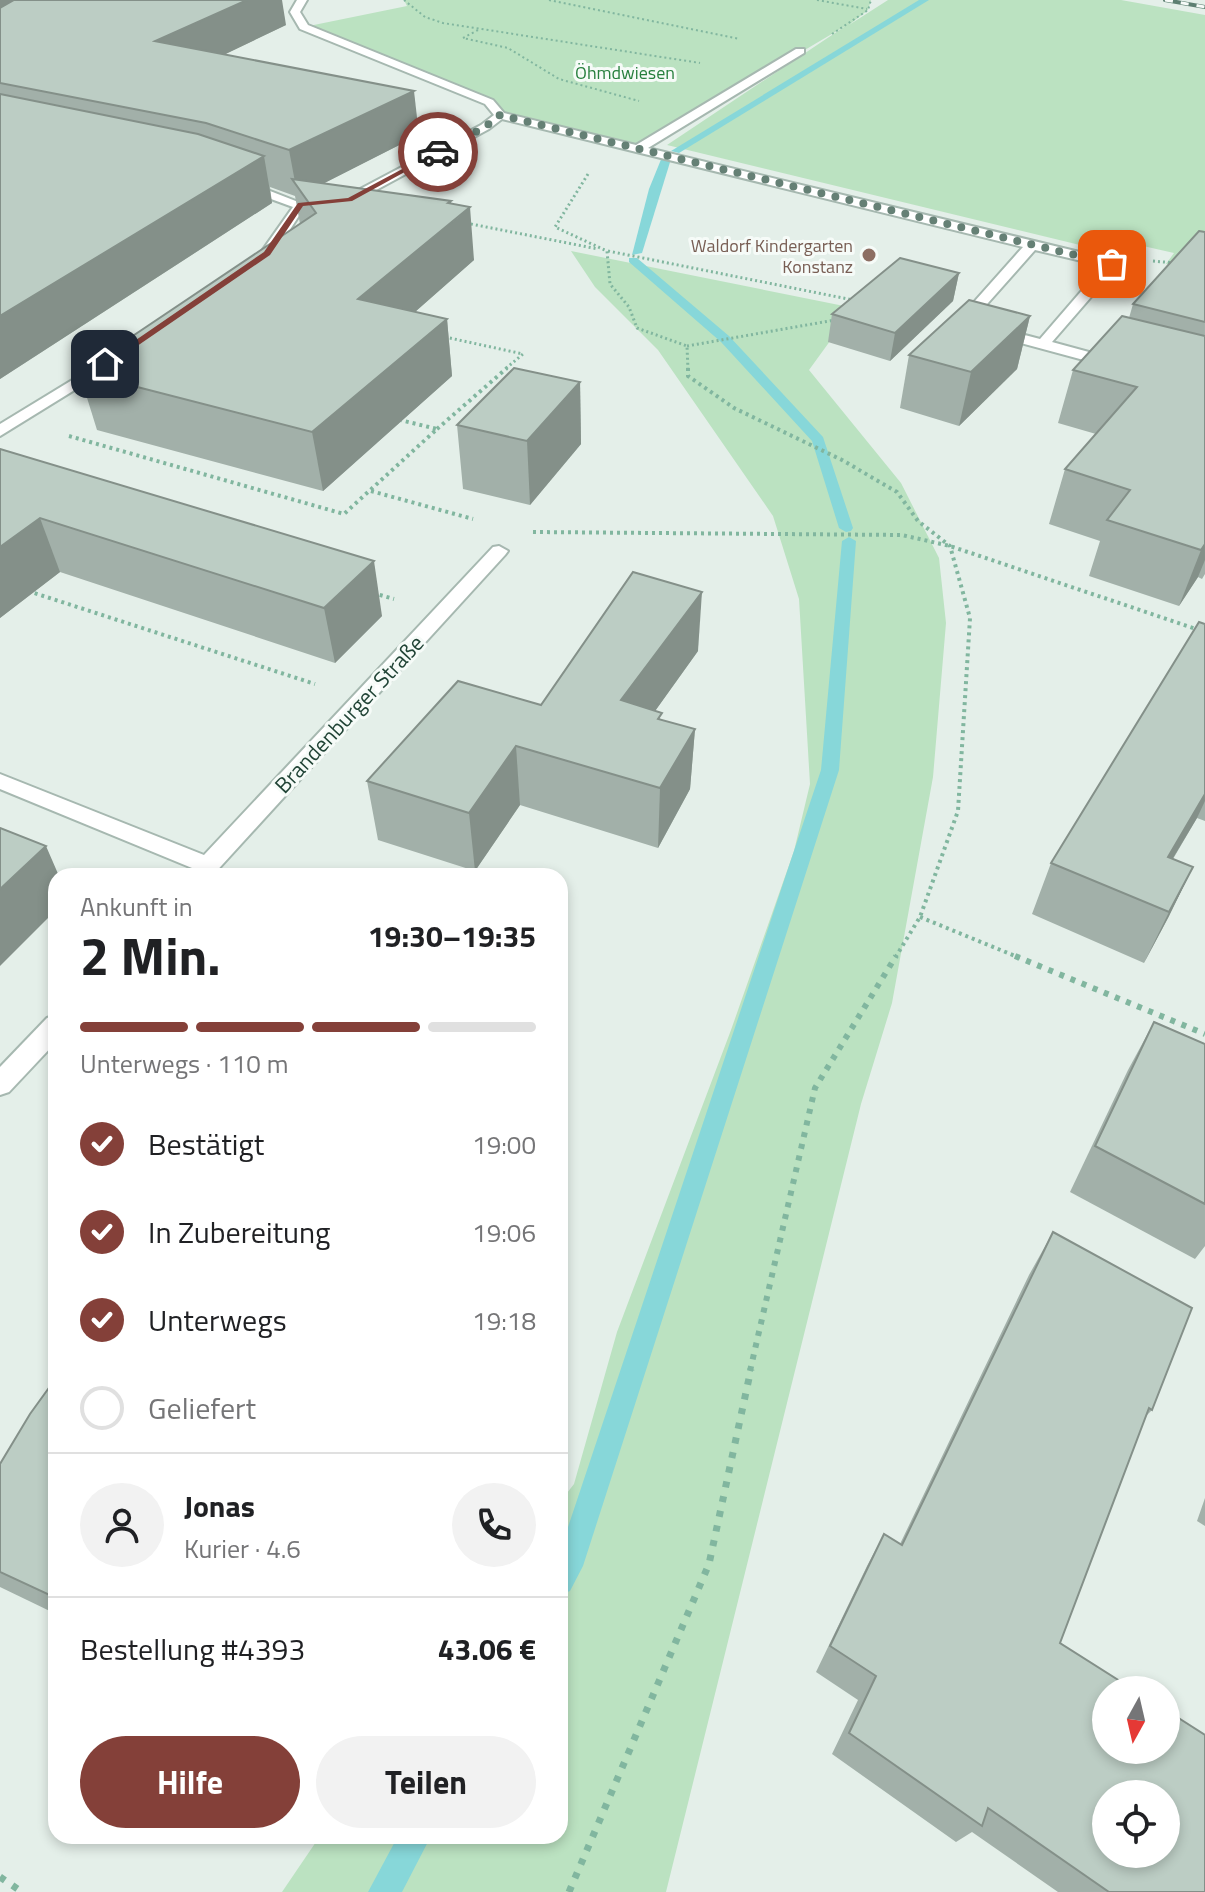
<!DOCTYPE html>
<html lang="de">
<head>
<meta charset="utf-8">
<style>
	:root { --surface:#fff; --page:#f2f2f2; --text:#202124; --muted:#757577; --line:#e0e0e0; --accent:#844039 }
	body { margin:0; font-family:"Titillium Web",sans-serif; background:var(--page); color:var(--text); height:100vh; display:flex; flex-direction:column; font-size:30px; white-space:nowrap }
	* { box-sizing:border-box; margin:0 }
	p { font-size:26px; color:var(--muted) }
	.icon { flex:none; width:44px; height:44px; fill:none; stroke:currentColor; stroke-width:2; stroke-linecap:round; stroke-linejoin:round }
	.map { position:relative; flex:1; overflow:hidden }
	.panel { position:absolute; left:48px; top:868px; width:520px; height:976px; display:flex; flex-direction:column; background:var(--surface); border-radius:24px; box-shadow:0 4px 12px #0003 }
	.panel>* { flex:none }
	.needle { width:52px; rotate:188deg }
	.buttons { position:absolute; left:1092px; top:1676px; display:grid; gap:16px }
	.buttons a { display:grid; place-items:center; width:88px; height:88px; border-radius:50%; background:var(--surface); box-shadow:0 4px 12px #0003; font-size:40px }
	.pin { position:absolute; display:grid; place-items:center; width:68px; height:68px; color:#fff; margin:-34px; border-radius:16px; box-shadow:0 4px 12px #0006 }
	.courier { position:absolute; display:grid; place-items:center; width:80px; height:80px; margin:-40px; border:6px solid #844039; border-radius:50%; background:#fff; color:#222; box-shadow:0 2px 10px #0007 }
	.head em { font-style:normal; font-weight:700 }
	.head div { display:flex; flex-direction:column-reverse }
	.head { display:flex; align-items:center; justify-content:space-between; height:136px; padding:0 32px }
	h1 { font-size:52px; font-weight:700; line-height:60px }
	.bar { display:grid; grid-template-columns:repeat(4,1fr); gap:12px 8px; align-content:center; height:96px; padding:0 32px }
	.bar i { height:10px; border-radius:6px; background:var(--line) }
	.bar .active { background:var(--accent) }
	.bar p { grid-column:span 4 }
	.line { display:flex; align-items:center; gap:20px; padding:0 32px; border-top:2px solid var(--line) }
	.line div { flex:1 }
	.round { display:grid; place-items:center; flex:none; width:84px; height:84px; border-radius:42px; background:var(--page) }
	ol { padding:0 32px; list-style:none }
	li { display:flex; align-items:center; gap:24px; height:88px }
	li p { margin-inline-start:auto }
	li .icon { padding:8px; border-radius:50%; background:var(--accent); color:#fff; stroke-width:4 }
	li:last-child { color:var(--muted) }
	li i { width:44px; height:44px; border:4px solid var(--line); border-radius:50% }
	.primary-button { display:flex; gap:16px; margin-top:auto; padding:16px 32px }
	.primary-button a { flex:1; height:92px; border-radius:48px; background:var(--accent); color:#fff; font-size:32px; font-weight:700; line-height:92px; text-align:center }
	.primary-button a+a { background:var(--page); color:var(--text) }
	.map>svg:first-child { display:block }
	.green { fill:#bbe2c1 }
	.lines { fill:none; stroke-linecap:round; stroke-linejoin:round }
	.stream { fill:#87d7d9; fill-rule:evenodd }
	.minor-casing { stroke:#a6b8b0; stroke-width:4 }
	.path-far4 { stroke:#81b69f; stroke-width:2; stroke-dasharray:2 3; stroke-linecap:butt }
	.path-far3 { stroke:#81b69f; stroke-width:3; stroke-dasharray:2 3; stroke-linecap:butt }
	.path-far2 { stroke:#81b69f; stroke-width:4; stroke-dasharray:3 4; stroke-linecap:butt }
	.path-far1 { stroke:#81b69f; stroke-width:6; stroke-dasharray:5 7; stroke-linecap:butt }
	.path { stroke:#81b69f; stroke-width:7; stroke-dasharray:6 9; stroke-linecap:butt }
	.minor { fill:#fff; fill-rule:evenodd }
	.rail-casing { stroke:#5c7f71; stroke-width:4 }
	.rail { stroke:#f6fbf8; stroke-width:3; stroke-dasharray:8; stroke-linecap:butt }
	.wall { fill:#a2b0a9 }
	.shaded-wall { fill:#849089 }
	.building { fill:#bccdc4; stroke:#849089; stroke-width:2; fill-rule:evenodd }
	.route { fill:#844039 }
	.done { stroke:#658075; stroke-width:8; stroke-dasharray:0 14.4 }
	.education-dot { fill:#8d6e63; stroke:#f6fbf8; stroke-width:3 }
	.labels { text-anchor:middle; dominant-baseline:central; stroke-width:6; stroke-linejoin:round; paint-order:stroke }
	.far-park-label { font-size:18px; fill:#267f3d; stroke:#f6fbf8 }
	.far-education-label { font-size:18px; fill:#785e54; stroke:#f6fbf8; text-anchor:end }
	.street-label { font-size:22px; fill:#214436; stroke:#f6fbf8 }
</style>
</head>
<body>
<div class="map">
<svg width="1205" height="1892" viewBox="0 0 1205 1892">
	<rect width="100%" height="100%" fill="#e4efe9"/>
	<g class="green">
		<polygon points="404,0 871,0 868,10 849,25 888,0 1121,0 1205,15 1205,274 1166,264 1174,253 1143,246 1117,254 667,145 847,25 639,148 500,115 489,102 304,27 407,6"/>
		<polygon points="571,251 854,308 809,370 901,483 939,558 946,623 933,777 892,1003 861,1104 666,1892 282,1892 320,1836 560,1836 560,1502 574,1484 617,1332 731,1030 794,851 810,784 799,599 773,516 658,350 595,287"/>
	</g>
	<g class="lines">
		<g class="stream">
			<polygon points="919,0 929,0 679,153 671,151"/>
			<polygon points="662,157 671,159 642,253 632,255 649,189"/>
			<polygon points="629,258 637,258 729,336 823,437 853,528 851,531 846,532 839,528 812,441 721,342 629,262"/>
			<polygon points="849,537 856,541 839,770 583,1566 570,1591 560,1595 560,1551 821,770 842,541"/>
			<polygon points="398,1836 431,1836 402,1892 368,1892"/>
		</g>
		<g class="minor-casing">
			<g id="minor">
				<path d="M297,0H307L300,12L308,25L493,100L504,113L636,145L796,49H804V53L648,148L1117,261V267L1052,342L1122,361L1125,364L1117,369L958,326V320L1023,247L502,119L489,129L354,202L333,204V198L347,196L481,125L494,115L485,104L300,29L290,12ZM1035,250L1103,266L1040,339L972,321Z"/>
				<polygon points="242,180 306,205 272,257 255,266 248,262 262,251 293,207 238,187 236,184"/>
				<polygon points="110,357 115,359 115,365 0,436 0,424"/>
				<polygon points="499,546 508,551 505,555 212,876 187,876 192,868 0,789 0,774 204,855 493,547"/>
				<polygon points="56,1015 56,1042 9,1092 0,1095 0,1067 47,1018"/>
			</g>
		</g>
		<g class="path-far4">
			<polyline points="404,0 425,17 443,23 700,63"/>
			<polyline points="549,0 740,39"/>
			<polyline points="817,0 867,9"/>
			<polyline points="478,30 463,38 508,48 559,79 639,101"/>
			<polyline points="832,34 868,10 871,0"/>
		</g>
		<g class="path-far3">
			<polyline points="588,174 555,227 607,251 610,284 629,307 637,328 687,346 688,370"/>
			<polyline points="466,223 598,249"/>
			<polyline points="608,251 853,300"/>
			<polyline points="1153,261 1175,263"/>
			<polyline points="445,337 523,354 504,370"/>
			<polyline points="687,346 835,320"/>
		</g>
		<g class="path-far2">
			<polyline points="688,368 688,376 734,408 842,460 897,492 918,521 950,546 970,618 958,811 920,917 895,958"/>
			<polyline points="437,429 507,368"/>
			<polyline points="69,436 344,514 437,429 396,419"/>
			<polyline points="371,491 473,519"/>
			<polyline points="533,532 902,535 950,546 1205,632"/>
			<polyline points="28,591 315,684"/>
			<polyline points="373,593 394,599"/>
			<polyline points="920,917 1020,958"/>
		</g>
		<g class="path-far1">
			<polyline points="1015,956 1205,1034"/>
			<polyline points="750,1371 815,1088 896,956"/>
		</g>
		<g class="path">
			<polyline points="0,1877 22,1892"/>
			<polyline points="569,1892 709,1564 751,1369"/>
		</g>
		<use href="#minor" class="minor"/>
		<g class="rail-casing">
			<polyline id="rail" points="1165,0 1205,7"/>
		</g>
		<use href="#rail" class="rail"/>
	</g>
	<g class="wall">
		<polygon points="0,0 286,25 225,54 419,135 322,184 451,204 474,260 415,312 447,319 452,376 323,491 97,430 79,372 300,224 295,196 270,187 272,203 0,379"/>
		<polygon points="1205,232 1205,574 1202,579 1198,577 1179,606 1089,576 1100,541 1049,524 1065,469 1096,434 1058,423 1073,370 1129,318 1133,304"/>
		<polygon points="959,273 953,301 890,361 828,342 832,314"/>
		<polygon points="1030,316 1017,369 959,426 900,408 909,355"/>
		<polygon points="580,382 581,444 530,505 463,489 457,425"/>
		<polygon points="0,449 382,616 335,663 60,572 0,618"/>
		<polygon points="1205,624 1205,821 1197,818 1173,859 1193,867 1168,918 1144,963 1032,914 1051,863"/>
		<polygon points="698,651 655,711 661,720 695,729 690,789 658,848 520,805 475,871 378,840 367,781"/>
		<polygon points="1154,1022 1205,1044 1205,1246 1195,1259 1070,1192 1128,1070"/>
		<polygon points="1053,1232 1152,1410 1146,1416 1060,1643 1205,1892 1058,1892 972,1832 956,1842 832,1754 858,1700 816,1672 867,1566 884,1534 900,1544 1029,1275"/>
		<polygon points="56,1378 56,1614 0,1587 0,1464"/>
		<polygon points="1205,1498 1205,1526 1197,1521"/>
	</g>
	<g class="shaded-wall">
		<polygon points="0,0 72,0 0,42"/>
		<polygon points="247,0 282,0 286,25 165,83 155,41"/>
		<polygon points="414,91 419,135 303,194 295,182 289,150"/>
		<polygon points="264,156 272,203 0,379 0,316"/>
		<polygon points="451,201 453,222 470,207 474,260 366,355 358,299"/>
		<polygon points="959,273 953,301 890,361 895,333"/>
		<polygon points="1030,316 1017,369 959,426 971,372"/>
		<polygon points="447,319 452,376 323,491 312,432"/>
		<polygon points="580,382 581,444 530,505 527,441"/>
		<polygon points="40,518 60,572 0,618 0,547"/>
		<polygon points="1205,544 1205,560 1198,577 1179,606 1201,550"/>
		<polygon points="374,561 382,616 335,663 324,608"/>
		<polygon points="702,592 698,651 620,760 621,700"/>
		<polygon points="695,729 690,789 658,848 660,788"/>
		<polygon points="516,746 520,805 475,871 469,813"/>
		<polygon points="1205,794 1205,801 1197,818 1146,903 1168,857"/>
		<polygon points="46,846 59,876 56,876 56,910 0,966 0,889"/>
		<polygon points="1193,867 1168,918 1144,963 1169,912"/>
	</g>
	<g class="building">
		<polygon points="14,0 247,0 155,41 414,91 289,150 206,123 0,83 0,8"/>
		<polygon points="0,94 198,134 264,156 0,316"/>
		<polygon points="292,179 451,201 448,203 470,207 358,299 447,319 312,432 79,372 316,213"/>
		<polygon points="1199,231 1205,232 1205,322 1133,304"/>
		<polygon points="900,258 959,273 895,333 832,314"/>
		<polygon points="969,300 1030,316 971,372 909,355"/>
		<polygon points="1122,316 1205,336 1205,544 1201,550 1107,520 1130,490 1065,469 1137,387 1073,370"/>
		<polygon points="514,368 580,382 527,441 457,425"/>
		<polygon points="0,449 374,561 324,608 40,518 0,547"/>
		<polygon points="633,572 702,592 621,700 662,713 658,719 695,729 660,788 516,746 469,813 367,781 458,681 541,705"/>
		<polygon points="1199,622 1205,624 1205,794 1168,857 1193,867 1169,912 1051,863"/>
		<polygon points="0,828 46,846 0,889"/>
		<polygon points="1154,1022 1205,1044 1205,1204 1095,1146"/>
		<path d="M1053,1232L1192,1308L1152,1410L1149,1408L1060,1643L1134,1690H1106V1750H1166V1710L1205,1735V1892H1109L988,1808L982,1826L849,1733L876,1676L830,1646L884,1534L902,1545ZM1106,1794H1166V1854H1106Z"/>
		<polygon points="56,1378 56,1598 0,1572 0,1464 30,1414"/>
	</g>
	<polygon class="route" points="436,151 441,152 352,201 303,206 270,255 108,366 101,364 264,252 298,203 348,198"/>
	<g class="lines">
		<polyline class="done" points="438,152 485,127 500,115 1112,264"/>
	</g>
	<circle class="education-dot" cx="869" cy="255" r="8"/>
	<g class="labels">
		<g class="far-park-label">
			<text x="625" y="72">Öhmdwiesen</text>
		</g>
		<g class="far-education-label">
			<text x="853" y="245">Waldorf Kindergarten<tspan x="853" dy="21">Konstanz</tspan></text>
		</g>
		<g class="street-label">
			<text transform="translate(349 714) rotate(-47)">Brandenburger Straße</text>
		</g>
	</g>
</svg>
<div class="buttons">
<a><svg class="needle" viewBox="-14 -14 28 28"><path d="M0-13l5 13h-10z" fill="#e53935"/><path d="M0 13l5-13h-10z" fill="#757577"/></svg></a>
<a><svg class="icon" aria-label="locate" viewBox="0 0 24 24"><circle cx="12" cy="12" r="6"/><path d="M12 2v4M12 18v4M2 12h4M18 12h4"/></svg></a>
</div>
<div class="pin" style="left:1112px;top:264px;background:#ea580c"><svg class="icon" aria-label="bag" viewBox="0 0 24 24"><path d="M5 8h14l-1 12H6zM9 8a3 3 0 0 1 6 0"/></svg></div>
<div class="pin" style="left:105px;top:364px;background:#1f2937"><svg class="icon" aria-label="home" viewBox="0 0 24 24"><path d="M3 11l9-7 9 7M6 9v11h12V9"/></svg></div>
<div class="courier" style="left:438px;top:152px"><svg class="icon" aria-label="car" viewBox="0 0 24 24"><path d="M5 17H2v-5l4-1 3-4h7l3 4 3 1v5h-3M9 17h6M6 11h13"/><circle cx="7" cy="17" r="2"/><circle cx="17" cy="17" r="2"/></svg></div>
<section class="panel">
<div class="head"><div><h1>2 Min.</h1><p>Ankunft in</p></div><em>19:30–19:35</em></div>
<div class="bar"><i class="active"></i><i class="active"></i><i class="active"></i><i></i><p>Unterwegs · 110 m</p></div>
<ol>
<li><svg class="icon" aria-label="check" viewBox="0 0 24 24"><path d="M5 12l5 5 9-10"/></svg>Bestätigt<p>19:00</p></li>
<li><svg class="icon" aria-label="check" viewBox="0 0 24 24"><path d="M5 12l5 5 9-10"/></svg>In Zubereitung<p>19:06</p></li>
<li><svg class="icon" aria-label="check" viewBox="0 0 24 24"><path d="M5 12l5 5 9-10"/></svg>Unterwegs<p>19:18</p></li>
<li><i></i>Geliefert</li>
</ol>
<div class="line" style="height:144px"><a class="round"><svg class="icon" aria-label="person" viewBox="0 0 24 24"><circle cx="12" cy="8" r="4"/><path d="M4 21q1-7 8-7t8 7"/></svg></a><div><b>Jonas</b><p>Kurier · 4.6</p></div><a class="round"><svg class="icon" aria-label="phone" viewBox="0 0 24 24"><path d="M5 4h4l2 5-3 2q2 4 5 5l2-3 5 2v4C11 20 4 13 5 4z"/></svg></a></div>
<div class="line" style="height:104px"><div>Bestellung #4393</div><b>43.06 €</b></div>
<div class="primary-button"><a>Hilfe</a><a>Teilen</a></div>
</section>
</div>
</body>
</html>
